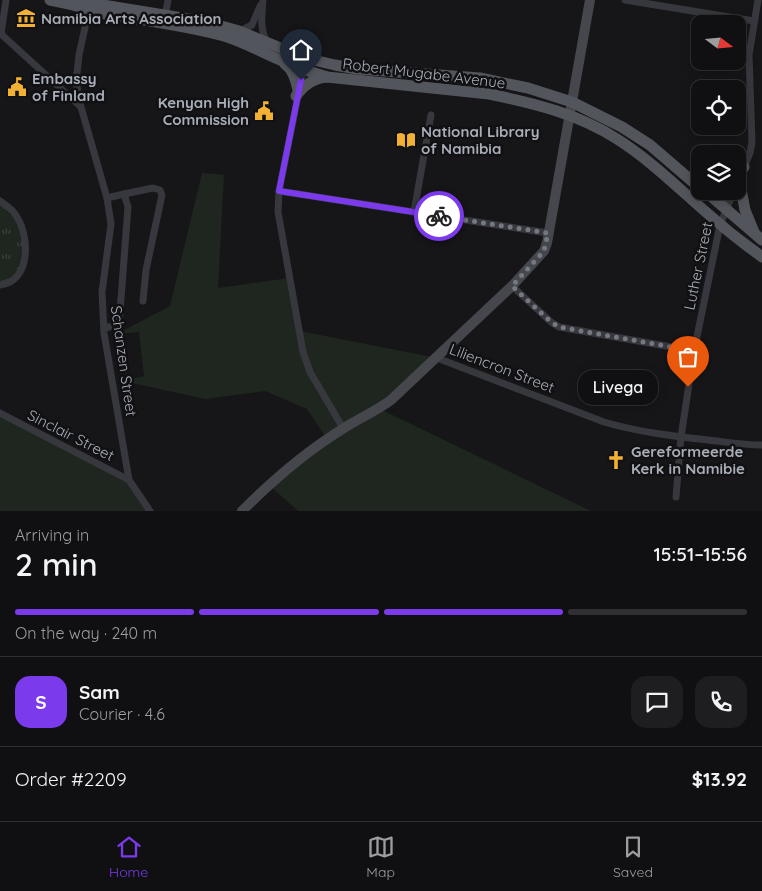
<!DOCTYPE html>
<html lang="en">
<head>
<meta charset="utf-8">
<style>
	:root { --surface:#101012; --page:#1e1e20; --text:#f1f3f6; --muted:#9c9d9f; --line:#303032; --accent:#7c3aed }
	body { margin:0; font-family:Quicksand,sans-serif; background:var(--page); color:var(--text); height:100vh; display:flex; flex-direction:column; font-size:19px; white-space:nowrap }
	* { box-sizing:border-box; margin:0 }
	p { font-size:16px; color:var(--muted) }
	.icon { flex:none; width:28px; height:28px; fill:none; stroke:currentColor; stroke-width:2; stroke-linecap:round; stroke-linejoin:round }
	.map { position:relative; height:511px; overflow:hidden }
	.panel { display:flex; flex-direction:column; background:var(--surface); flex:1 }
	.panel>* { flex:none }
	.needle { width:32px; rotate:106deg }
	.tools { position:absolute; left:691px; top:15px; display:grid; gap:10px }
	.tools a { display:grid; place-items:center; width:55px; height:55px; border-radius:10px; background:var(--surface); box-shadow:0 2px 12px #0003,0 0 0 1px var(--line); font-size:25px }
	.pin { position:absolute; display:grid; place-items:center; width:42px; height:42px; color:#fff; margin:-51px -21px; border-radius:50% 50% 50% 0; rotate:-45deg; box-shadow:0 0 5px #0007 }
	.pin .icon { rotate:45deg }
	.courier { position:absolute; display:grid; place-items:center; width:50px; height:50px; margin:-25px; border:4px solid #7c3aed; border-radius:50%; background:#fff; color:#222; box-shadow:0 1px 6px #0007 }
	.bubble { position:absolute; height:35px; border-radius:15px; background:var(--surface); box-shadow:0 2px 12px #0003,0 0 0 1px var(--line); font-size:16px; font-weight:600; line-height:35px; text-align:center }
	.overview em { font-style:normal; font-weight:600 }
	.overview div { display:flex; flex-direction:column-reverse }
	.overview { display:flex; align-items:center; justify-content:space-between; height:85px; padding:0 15px }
	h1 { font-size:32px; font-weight:600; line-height:38px }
	.bar { display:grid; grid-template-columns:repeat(4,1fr); gap:8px 5px; align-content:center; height:60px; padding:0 15px }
	.bar i { height:6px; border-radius:4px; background:var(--line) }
	.bar .current { background:var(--accent) }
	.bar p { grid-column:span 4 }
	.line { display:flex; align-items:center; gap:12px; padding:0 15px; border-top:1px solid var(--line) }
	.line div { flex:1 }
	.round { display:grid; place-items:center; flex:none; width:52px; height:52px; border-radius:15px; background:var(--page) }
	.dock { display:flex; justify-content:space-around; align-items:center; height:70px; border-top:1px solid var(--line); background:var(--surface); font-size:14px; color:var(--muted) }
	.dock a { display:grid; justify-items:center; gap:2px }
	.dock .current { color:var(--accent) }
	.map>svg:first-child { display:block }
	.grass { fill:#1e261f }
	.park { fill:url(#park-tufts) }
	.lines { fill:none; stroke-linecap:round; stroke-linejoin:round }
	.street { stroke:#37383d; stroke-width:7 }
	.secondary { stroke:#45474d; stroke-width:10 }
	.primary { stroke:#53555c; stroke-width:11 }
	.done { stroke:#757880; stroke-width:5; stroke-dasharray:0 9 }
	.route { stroke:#7c3aed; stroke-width:6 }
	.labels { text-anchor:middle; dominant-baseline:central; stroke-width:5; stroke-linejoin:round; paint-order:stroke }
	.poi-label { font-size:15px; font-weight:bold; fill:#a8adb8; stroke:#111113; text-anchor:start }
	.street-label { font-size:15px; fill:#a8adb8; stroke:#111113 }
</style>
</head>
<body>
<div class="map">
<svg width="762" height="511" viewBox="0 0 762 511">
	<defs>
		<pattern id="park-tufts" width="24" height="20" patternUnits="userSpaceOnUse" patternTransform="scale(1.25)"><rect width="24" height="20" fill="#1e261f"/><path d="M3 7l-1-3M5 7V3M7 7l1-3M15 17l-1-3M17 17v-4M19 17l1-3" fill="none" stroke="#3c433d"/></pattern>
	</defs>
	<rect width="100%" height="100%" fill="#161618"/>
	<g class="grass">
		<polygon points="202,173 224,175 218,288 289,278 300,331 437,358 380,409 591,511 298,511 269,485 327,439 307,409 265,391 205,399 123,381 144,376 139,332 117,334 170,306"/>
		<polygon points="0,413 129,480 150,511 0,511"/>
	</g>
	<polygon class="park" points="0,201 15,213 25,239 20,274 0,285"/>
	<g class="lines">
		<g class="street">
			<path d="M263,0C262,15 259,30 268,43"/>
			<polyline points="625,0 754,21"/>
			<polyline points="89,9 79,55 76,82 81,107 107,198 111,224 102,292 104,333 129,480 150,511"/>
			<polyline points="165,17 168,0"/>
			<polyline points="240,31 252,25 260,6"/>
			<polyline points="1,34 80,106"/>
			<polyline points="1,34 6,0"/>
			<polyline points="304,66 279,191 278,212 303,352 310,372 343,428"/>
			<polyline points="743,169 750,153 752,142 749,55 758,0"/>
			<polyline points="279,191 548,233"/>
			<polyline points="107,198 124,194"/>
			<path d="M0,201C5,205 11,208 15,214C30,234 32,281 0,285"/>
			<polyline points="414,212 431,115"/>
			<polyline points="512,286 551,322 559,327 694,351"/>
			<polyline points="104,328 119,325 128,207 124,194 153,188 160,190 162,195 146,270 143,301"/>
			<path d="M437,358L604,422C638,432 672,436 708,440C726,442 744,445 762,445"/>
			<polyline points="0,413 129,480"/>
			<polyline points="676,497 681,437 694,351 720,225 734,191"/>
		</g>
		<path class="secondary" d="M242,511C272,481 304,453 341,430C357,419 375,412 391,400L512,286L544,251L547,243L590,0"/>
		<g class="primary">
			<polyline points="50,0 74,5 103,5 207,22 239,31 305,58 335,65 357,69 480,78 528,88 572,102 622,127 650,145 700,188"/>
			<path d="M74,5L88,11C133,19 180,24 224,36C244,42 261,52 280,60C295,67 311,72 327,77L489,94C533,103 579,114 617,139C655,163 686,196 720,224C733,236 748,246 762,257"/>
			<path d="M285,64C293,69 296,80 298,90"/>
			<path d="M296,96C303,86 314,78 327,77"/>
			<polyline points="738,173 744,167"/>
			<polyline points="739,179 745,210 754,232"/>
			<polyline points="705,191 762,240"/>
		</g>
	</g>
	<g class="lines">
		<polyline class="done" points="439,216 548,233 544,251 512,286 551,322 559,327 694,351 688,387"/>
		<polyline class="route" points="301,80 279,191 439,216"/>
	</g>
	<defs>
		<g id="museum-bare" transform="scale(1.5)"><path d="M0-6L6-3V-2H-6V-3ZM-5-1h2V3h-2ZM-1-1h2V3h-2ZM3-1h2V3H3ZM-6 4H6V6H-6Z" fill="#f2b134" stroke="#111113" stroke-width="2.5" paint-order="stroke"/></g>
		<g id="civic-bare" transform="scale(1.5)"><path d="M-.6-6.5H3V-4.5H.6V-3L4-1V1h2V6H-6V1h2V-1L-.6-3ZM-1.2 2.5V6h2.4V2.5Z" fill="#f2b134" stroke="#111113" stroke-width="2.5" paint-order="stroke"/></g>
		<g id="library-bare" transform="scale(1.5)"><path d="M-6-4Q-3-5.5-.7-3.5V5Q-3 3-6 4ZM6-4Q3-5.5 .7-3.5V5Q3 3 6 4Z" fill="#f2b134" stroke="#111113" stroke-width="2.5" paint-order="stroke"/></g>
		<g id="church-bare" transform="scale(1.5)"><path d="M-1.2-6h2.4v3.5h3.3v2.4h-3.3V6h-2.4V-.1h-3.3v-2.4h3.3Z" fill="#f2b134" stroke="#111113" stroke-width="2.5" paint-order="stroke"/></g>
	</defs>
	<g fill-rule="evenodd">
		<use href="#museum-bare" x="26" y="18"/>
		<use href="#civic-bare" x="17" y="87"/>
		<use href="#civic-bare" x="264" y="111"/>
		<use href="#library-bare" x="406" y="140"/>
		<use href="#church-bare" x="616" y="460"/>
	</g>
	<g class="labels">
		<g class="poi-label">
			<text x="41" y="18">Namibia Arts Association</text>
			<text x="32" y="78">Embassy<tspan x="32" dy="17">of Finland</tspan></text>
			<text x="249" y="102" text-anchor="end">Kenyan High<tspan x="249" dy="17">Commission</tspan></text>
			<text x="421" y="131">National Library<tspan x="421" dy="17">of Namibia</tspan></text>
			<text x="631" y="451">Gereformeerde<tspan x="631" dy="17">Kerk in Namibie</tspan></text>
		</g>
		<g class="street-label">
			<text transform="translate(424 73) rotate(7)">Robert Mugabe Avenue</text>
			<text transform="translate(698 266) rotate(-78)">Luther Street</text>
			<text transform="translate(124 361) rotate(82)">Schanzen Street</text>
			<text transform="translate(502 368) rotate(21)">Liliencron Street</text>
			<text transform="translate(71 435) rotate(27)">Sinclair Street</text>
		</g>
	</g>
</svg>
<div class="tools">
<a><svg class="needle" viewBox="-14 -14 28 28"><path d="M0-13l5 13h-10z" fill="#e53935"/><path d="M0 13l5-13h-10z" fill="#9c9d9f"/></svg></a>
<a><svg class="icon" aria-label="locate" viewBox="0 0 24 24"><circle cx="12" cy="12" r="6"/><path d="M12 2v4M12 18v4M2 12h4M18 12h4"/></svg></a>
<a><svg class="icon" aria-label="layers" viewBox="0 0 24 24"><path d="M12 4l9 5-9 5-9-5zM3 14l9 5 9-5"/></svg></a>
</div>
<div class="pin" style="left:688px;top:387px;background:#ea580c"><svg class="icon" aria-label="bag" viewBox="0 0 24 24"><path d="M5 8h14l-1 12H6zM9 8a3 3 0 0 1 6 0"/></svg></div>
<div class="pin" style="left:301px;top:80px;background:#1f2937"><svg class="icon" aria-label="home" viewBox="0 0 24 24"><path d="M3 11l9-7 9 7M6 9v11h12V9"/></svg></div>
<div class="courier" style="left:439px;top:216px"><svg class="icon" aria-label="bike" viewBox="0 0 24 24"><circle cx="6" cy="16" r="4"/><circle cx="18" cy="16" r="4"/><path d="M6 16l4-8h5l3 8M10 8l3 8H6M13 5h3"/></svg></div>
<div class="bubble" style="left:578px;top:370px;width:80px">Livega</div>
</div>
<section class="panel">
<div class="overview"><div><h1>2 min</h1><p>Arriving in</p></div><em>15:51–15:56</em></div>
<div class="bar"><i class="current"></i><i class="current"></i><i class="current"></i><i></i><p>On the way · 240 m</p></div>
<div class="line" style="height:90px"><b class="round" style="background:var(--accent);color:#fff">S</b><div><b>Sam</b><p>Courier · 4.6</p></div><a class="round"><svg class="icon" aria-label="chat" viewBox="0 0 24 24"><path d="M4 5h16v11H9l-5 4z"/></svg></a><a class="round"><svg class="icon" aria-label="phone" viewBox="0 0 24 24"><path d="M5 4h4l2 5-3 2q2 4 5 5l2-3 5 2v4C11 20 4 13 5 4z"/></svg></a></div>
<div class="line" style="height:65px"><div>Order #2209</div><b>$13.92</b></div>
</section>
<nav class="dock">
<a class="current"><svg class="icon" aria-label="home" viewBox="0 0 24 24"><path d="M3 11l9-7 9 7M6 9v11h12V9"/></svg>Home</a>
<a><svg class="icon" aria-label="map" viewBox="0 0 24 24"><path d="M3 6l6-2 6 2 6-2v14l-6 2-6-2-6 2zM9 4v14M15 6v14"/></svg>Map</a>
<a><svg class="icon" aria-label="saved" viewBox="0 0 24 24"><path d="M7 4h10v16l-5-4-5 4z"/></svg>Saved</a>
</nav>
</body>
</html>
